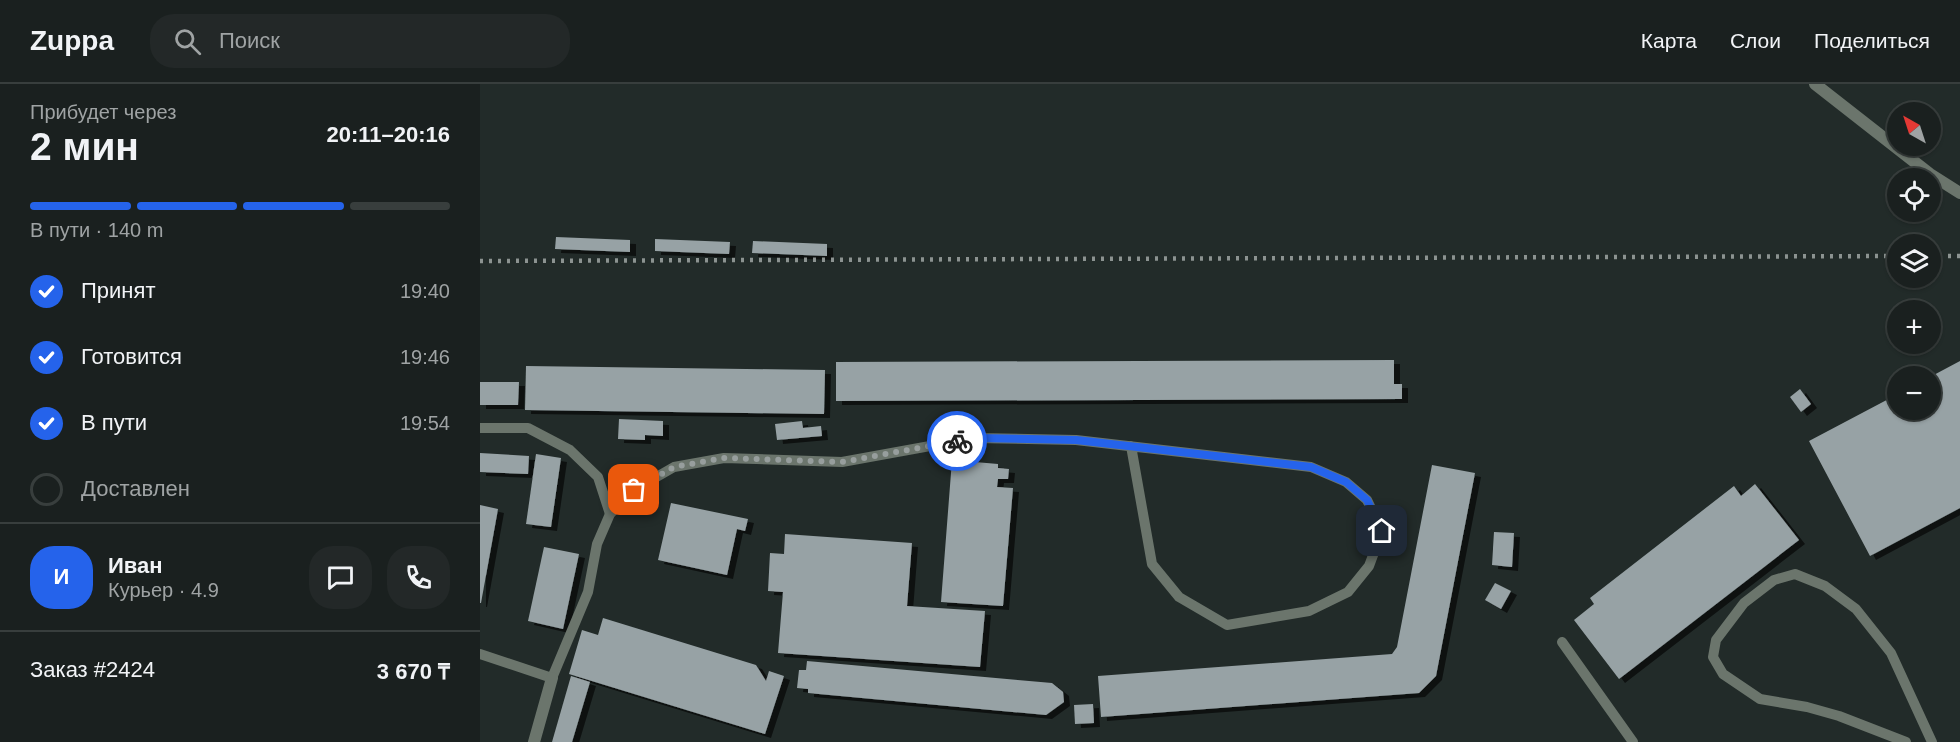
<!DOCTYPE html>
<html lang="ru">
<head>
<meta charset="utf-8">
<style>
	:root { --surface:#1a201f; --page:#232828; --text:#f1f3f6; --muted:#9fa3a4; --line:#383e3d; --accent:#2563eb }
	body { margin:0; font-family:Arial,sans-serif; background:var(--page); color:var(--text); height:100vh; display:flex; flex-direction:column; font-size:22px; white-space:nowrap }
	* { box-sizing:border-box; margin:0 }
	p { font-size:20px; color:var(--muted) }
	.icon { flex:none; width:33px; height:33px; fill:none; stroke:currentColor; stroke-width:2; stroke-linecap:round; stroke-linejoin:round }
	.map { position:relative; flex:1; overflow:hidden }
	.side { display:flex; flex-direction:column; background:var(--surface); width:480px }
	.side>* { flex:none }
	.needle { width:39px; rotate:321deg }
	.fabs { position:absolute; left:1407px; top:18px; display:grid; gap:12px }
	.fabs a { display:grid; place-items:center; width:54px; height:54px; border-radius:50%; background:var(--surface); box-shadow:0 2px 4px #0004,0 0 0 2px var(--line); font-size:30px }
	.pin { position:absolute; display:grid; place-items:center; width:51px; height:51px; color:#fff; margin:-26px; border-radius:12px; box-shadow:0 3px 9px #0006 }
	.courier { position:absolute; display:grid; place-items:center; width:60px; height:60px; margin:-30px; border:4px solid #2563eb; border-radius:50%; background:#fff; color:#222; box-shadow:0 2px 8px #0007 }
	.overview em { font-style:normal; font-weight:800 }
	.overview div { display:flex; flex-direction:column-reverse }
	.overview { display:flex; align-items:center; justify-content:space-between; height:102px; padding:0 30px }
	h1 { font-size:39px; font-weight:800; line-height:45px }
	.bar { display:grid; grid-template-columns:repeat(4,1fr); gap:9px 6px; align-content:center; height:72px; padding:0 30px }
	.bar i { height:8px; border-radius:4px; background:var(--line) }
	.bar .active { background:var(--accent) }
	.bar p { grid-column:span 4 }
	.line { display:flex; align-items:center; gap:15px; padding:0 30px; border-top:2px solid var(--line) }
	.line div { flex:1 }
	.round { display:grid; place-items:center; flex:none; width:63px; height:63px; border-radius:24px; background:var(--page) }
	ol { padding:0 30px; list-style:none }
	li { display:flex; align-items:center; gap:18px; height:66px }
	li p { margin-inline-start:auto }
	li .icon { padding:6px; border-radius:50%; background:var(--accent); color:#fff; stroke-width:4 }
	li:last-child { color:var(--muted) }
	li i { width:33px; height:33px; border:3px solid var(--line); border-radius:50% }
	header { display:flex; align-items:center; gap:36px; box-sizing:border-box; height:84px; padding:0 30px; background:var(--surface); border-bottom:2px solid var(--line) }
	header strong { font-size:28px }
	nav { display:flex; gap:33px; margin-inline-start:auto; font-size:21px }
	.search { width:420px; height:54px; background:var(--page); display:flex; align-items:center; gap:15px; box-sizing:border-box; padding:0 21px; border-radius:24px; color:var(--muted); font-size:22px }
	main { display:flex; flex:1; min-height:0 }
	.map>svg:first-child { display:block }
	.building { fill:#97a2a5; filter:url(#shadow) }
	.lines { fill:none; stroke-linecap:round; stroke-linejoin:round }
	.service { stroke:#6b756c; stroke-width:10 }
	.minor { stroke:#6b756c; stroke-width:12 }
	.rail { stroke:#8c9391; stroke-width:4.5; stroke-dasharray:3 6; stroke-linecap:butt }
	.done { stroke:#979e9d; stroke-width:6; stroke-dasharray:0 10.8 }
	.route { stroke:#2563eb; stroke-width:8 }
</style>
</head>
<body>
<header>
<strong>Zuppa</strong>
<div class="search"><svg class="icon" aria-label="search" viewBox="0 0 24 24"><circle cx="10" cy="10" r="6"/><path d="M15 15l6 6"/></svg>Поиск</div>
<nav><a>Карта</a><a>Слои</a><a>Поделиться</a></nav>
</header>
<main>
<section class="side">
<div class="overview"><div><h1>2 мин</h1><p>Прибудет через</p></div><em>20:11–20:16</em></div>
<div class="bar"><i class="active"></i><i class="active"></i><i class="active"></i><i></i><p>В пути · 140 m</p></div>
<ol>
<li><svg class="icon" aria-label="check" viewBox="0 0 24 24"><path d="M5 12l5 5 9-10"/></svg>Принят<p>19:40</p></li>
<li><svg class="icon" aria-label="check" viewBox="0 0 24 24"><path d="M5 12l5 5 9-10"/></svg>Готовится<p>19:46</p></li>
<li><svg class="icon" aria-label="check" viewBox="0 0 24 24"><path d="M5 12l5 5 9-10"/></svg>В пути<p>19:54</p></li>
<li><i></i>Доставлен</li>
</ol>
<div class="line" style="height:108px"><b class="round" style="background:var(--accent);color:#fff">И</b><div><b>Иван</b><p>Курьер · 4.9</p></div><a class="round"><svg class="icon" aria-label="chat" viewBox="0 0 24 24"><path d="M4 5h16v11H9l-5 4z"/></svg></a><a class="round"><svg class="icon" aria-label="phone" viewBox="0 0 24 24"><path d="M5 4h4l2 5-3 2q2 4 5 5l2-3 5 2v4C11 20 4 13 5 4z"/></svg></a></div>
<div class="line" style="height:78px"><div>Заказ #2424</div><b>3 670 ₸</b></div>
</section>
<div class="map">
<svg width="1480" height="658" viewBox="0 0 1480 658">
	<defs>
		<filter id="shadow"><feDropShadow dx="6" dy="4" stdDeviation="0" flood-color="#0009"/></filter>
	</defs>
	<rect width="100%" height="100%" fill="#222b29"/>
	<g class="building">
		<polygon points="76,153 150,156 150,168 75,165"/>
		<polygon points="175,155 250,158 249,170 175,167"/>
		<polygon points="273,157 347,160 347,172 272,169"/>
		<polygon points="914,276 914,300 922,300 922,315 356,317 356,278"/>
		<polygon points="1480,277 1480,424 1390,472 1329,357 1418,310 1418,326 1450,326 1450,293"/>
		<polygon points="46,282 345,286 344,330 45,326"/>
		<polygon points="0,298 39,298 38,321 0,321"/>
		<polygon points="1320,305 1331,320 1321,328 1310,313"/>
		<polygon points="139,335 183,337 183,352 165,351 165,356 138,355"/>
		<polygon points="322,337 323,344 341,342 342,352 297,356 295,340"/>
		<polygon points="0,369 49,372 48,390 0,388"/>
		<polygon points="56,370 81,374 71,443 46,440"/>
		<polygon points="472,376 518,380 518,384 529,385 528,395 518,395 517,403 533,404 523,522 461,518"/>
		<polygon points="952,381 995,389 956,592 939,609 621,633 618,592 912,570 917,563"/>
		<polygon points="1275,400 1319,456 1139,595 1094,536 1114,520 1110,514 1254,402 1261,412"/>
		<polygon points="191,419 268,435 265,447 257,445 247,491 178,476"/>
		<polygon points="0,421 18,425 1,519 0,519"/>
		<polygon points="1014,448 1034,449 1032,483 1012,481"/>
		<polygon points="305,450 432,459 427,522 505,527 500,583 298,569 303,508 288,507 290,469 304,470"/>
		<polygon points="64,463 99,470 83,545 48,537"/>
		<polygon points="1015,499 1031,507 1021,525 1005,516"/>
		<polygon points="123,534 276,581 286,597 289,587 304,592 285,650 89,590 102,546 118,551"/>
		<polygon points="327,577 572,599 583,608 584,618 566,631 328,609 328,605 317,604 319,586 326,586"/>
		<polygon points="91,592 110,598 92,658 72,658"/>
		<polygon points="613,620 614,639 595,640 594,621"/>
	</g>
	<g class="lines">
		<g class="service">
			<polyline points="0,344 48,344 90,366 118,393 130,430"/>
			<polyline points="1082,558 1153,658"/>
			<polyline points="0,570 72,594 108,508 117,460 130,430 154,406 194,383 244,374 362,378 494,354 596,356 831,383 866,398 887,416 902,447 889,482 868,508 829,527 747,541 699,513 672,480 651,362"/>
			<polyline points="1426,658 1359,632 1327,623 1280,615 1243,590 1233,573 1236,556 1264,519 1294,496 1315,490 1345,502 1376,525 1411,569 1452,658"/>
		</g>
		<g class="minor">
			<polyline points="1335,0 1450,90 1480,109"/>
			<polyline points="54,658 72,594"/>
		</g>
		<g class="rail">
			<polyline points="1450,172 1480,172"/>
			<polyline points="0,177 1418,172"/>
		</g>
	</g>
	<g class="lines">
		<polyline class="done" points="154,406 194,383 244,374 362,378 477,357"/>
		<polyline class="route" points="477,357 494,354 596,356 831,383 866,398 887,416 902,447"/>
	</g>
</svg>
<div class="fabs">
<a><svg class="needle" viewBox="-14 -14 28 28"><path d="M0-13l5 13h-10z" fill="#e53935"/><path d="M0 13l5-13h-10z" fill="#9fa3a4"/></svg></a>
<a><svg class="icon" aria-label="locate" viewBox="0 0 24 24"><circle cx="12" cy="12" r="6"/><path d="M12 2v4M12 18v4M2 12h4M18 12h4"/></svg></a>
<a><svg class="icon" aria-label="layers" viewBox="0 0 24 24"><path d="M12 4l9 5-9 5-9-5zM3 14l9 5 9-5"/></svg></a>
<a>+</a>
<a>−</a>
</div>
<div class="pin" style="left:154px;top:406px;background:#ea580c"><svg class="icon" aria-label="bag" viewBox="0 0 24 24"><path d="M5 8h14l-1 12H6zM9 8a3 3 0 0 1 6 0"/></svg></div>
<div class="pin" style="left:902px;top:447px;background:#1f2937"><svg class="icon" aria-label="home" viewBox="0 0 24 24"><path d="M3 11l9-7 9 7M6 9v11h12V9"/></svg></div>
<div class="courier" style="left:477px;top:357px"><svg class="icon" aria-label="bike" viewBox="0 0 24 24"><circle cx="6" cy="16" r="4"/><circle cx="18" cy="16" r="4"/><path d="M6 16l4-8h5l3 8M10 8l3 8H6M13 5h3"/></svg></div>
</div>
</main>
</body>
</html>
